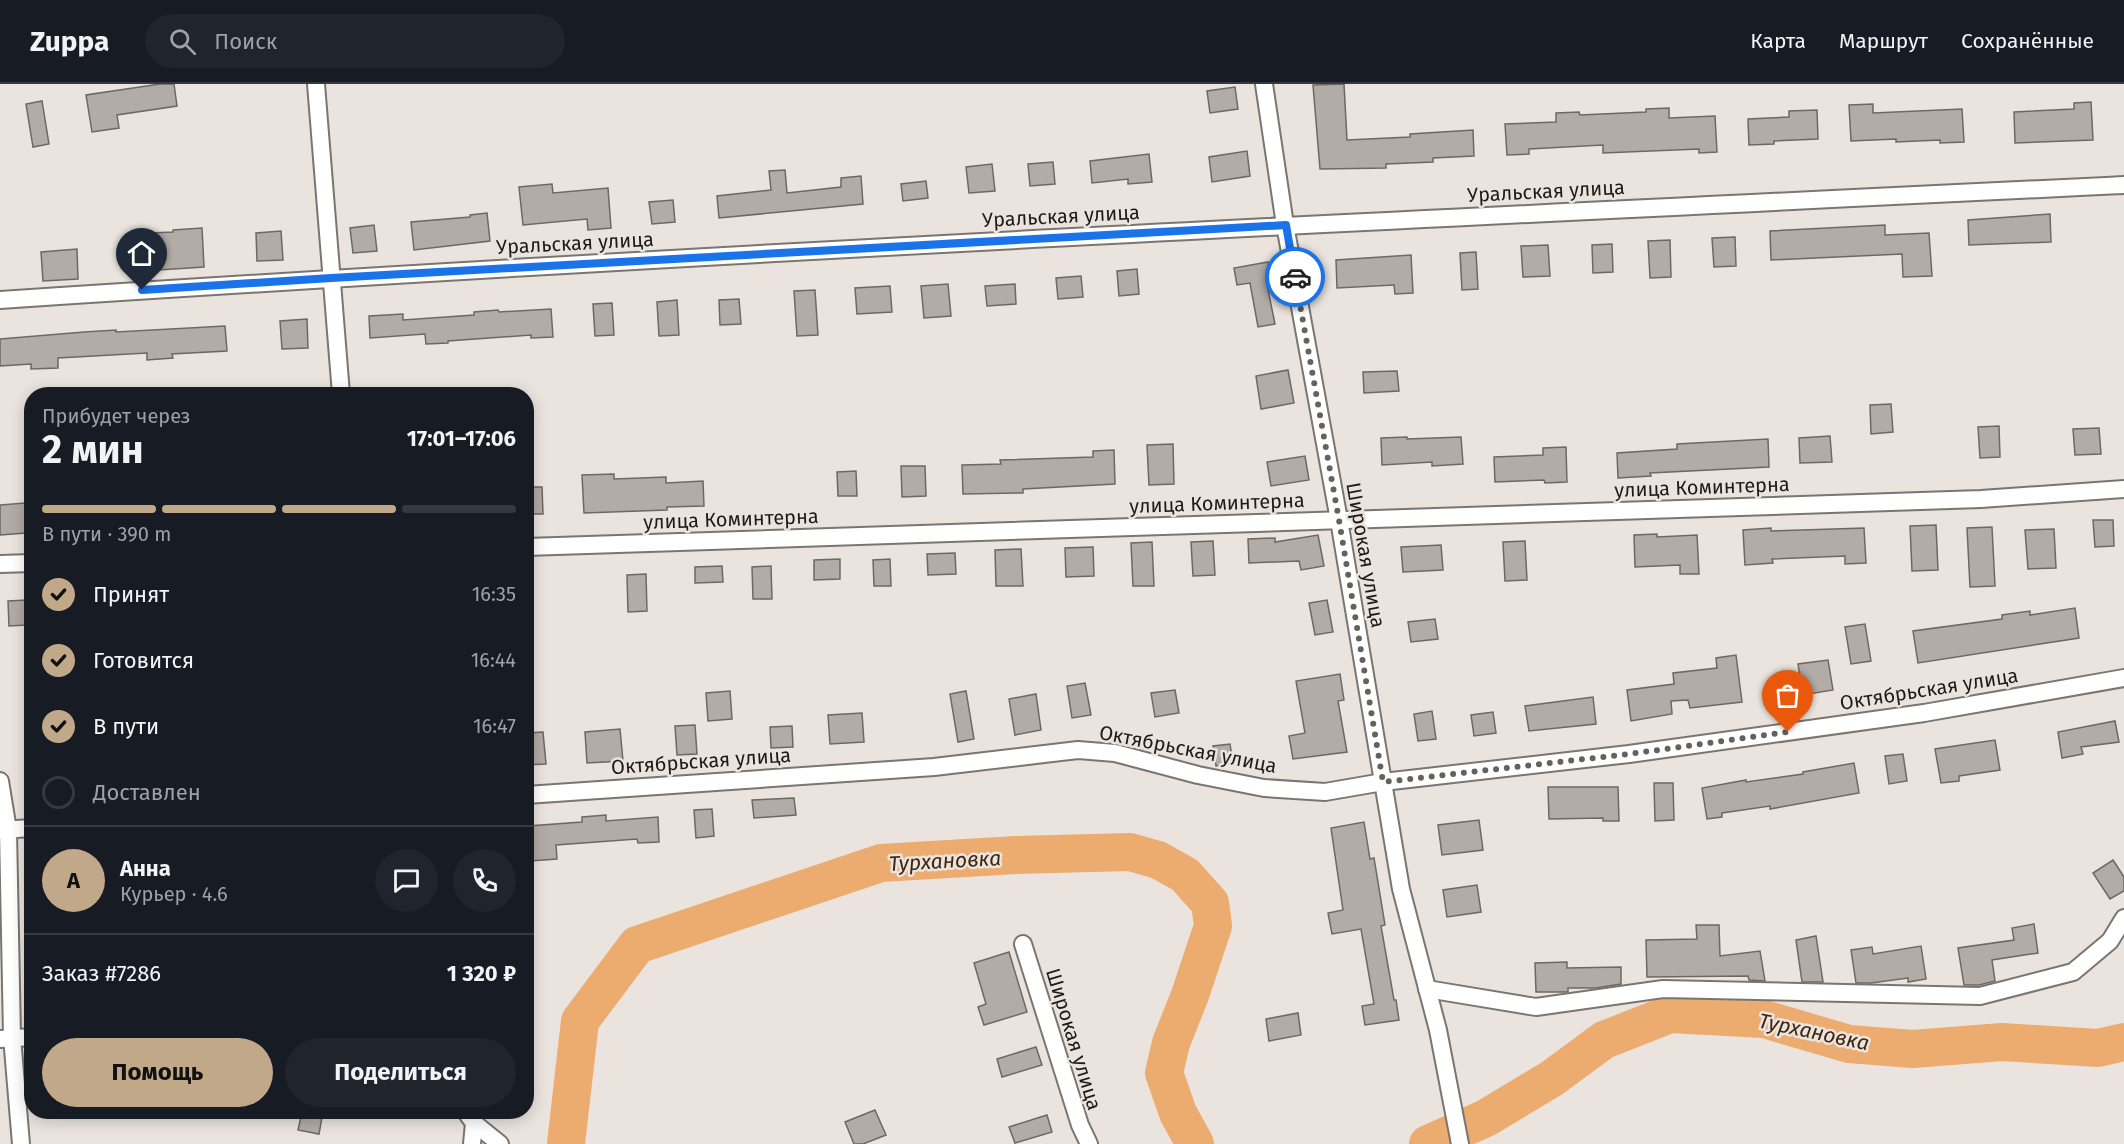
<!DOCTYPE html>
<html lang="ru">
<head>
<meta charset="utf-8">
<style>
	:root { --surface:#171b24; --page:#20242c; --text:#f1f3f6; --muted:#9ea1a6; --line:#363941; --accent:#c1a888 }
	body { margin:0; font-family:"Fira Sans",sans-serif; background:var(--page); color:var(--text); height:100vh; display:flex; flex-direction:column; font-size:22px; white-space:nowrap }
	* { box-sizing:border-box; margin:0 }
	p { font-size:20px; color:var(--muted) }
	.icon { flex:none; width:33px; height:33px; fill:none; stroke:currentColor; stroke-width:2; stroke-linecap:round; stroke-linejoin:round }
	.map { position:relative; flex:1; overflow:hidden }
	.sheet { position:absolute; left:24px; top:303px; width:510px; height:732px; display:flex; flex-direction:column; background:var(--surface); border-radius:24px; box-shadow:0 3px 15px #0003 }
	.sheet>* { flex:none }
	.pin { position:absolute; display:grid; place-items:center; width:51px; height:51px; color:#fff; margin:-62px -26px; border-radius:50% 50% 50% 0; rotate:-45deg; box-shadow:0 0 6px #0007 }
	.pin .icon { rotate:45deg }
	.courier { position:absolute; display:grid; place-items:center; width:60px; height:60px; margin:-30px; border:4px solid #1a73e8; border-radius:50%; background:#fff; color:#222; box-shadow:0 2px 8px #0007 }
	.headline em { font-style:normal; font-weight:700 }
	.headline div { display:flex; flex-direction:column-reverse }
	.headline { display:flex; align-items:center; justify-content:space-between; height:102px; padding:0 18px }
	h1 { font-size:39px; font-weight:700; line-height:45px }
	.bar { display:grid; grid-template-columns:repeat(4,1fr); gap:9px 6px; align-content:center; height:72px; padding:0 18px }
	.bar i { height:8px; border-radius:4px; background:var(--line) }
	.bar .current { background:var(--accent) }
	.bar p { grid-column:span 4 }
	.line { display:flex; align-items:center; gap:15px; padding:0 18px; border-top:2px solid var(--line) }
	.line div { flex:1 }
	.round { display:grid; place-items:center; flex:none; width:63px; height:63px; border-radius:32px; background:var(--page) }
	ol { padding:0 18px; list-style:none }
	li { display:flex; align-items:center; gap:18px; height:66px }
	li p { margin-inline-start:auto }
	li .icon { padding:6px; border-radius:50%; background:var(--accent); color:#111; stroke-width:4 }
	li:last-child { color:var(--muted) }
	li i { width:33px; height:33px; border:3px solid var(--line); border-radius:50% }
	.action { display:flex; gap:12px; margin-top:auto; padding:12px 18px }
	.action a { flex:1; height:69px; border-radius:36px; background:var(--accent); color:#111; font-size:24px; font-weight:700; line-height:69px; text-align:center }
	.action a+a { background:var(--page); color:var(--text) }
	header { display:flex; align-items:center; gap:36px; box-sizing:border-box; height:84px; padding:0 30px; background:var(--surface); border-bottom:2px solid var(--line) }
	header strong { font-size:28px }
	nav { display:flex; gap:33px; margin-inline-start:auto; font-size:21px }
	.search { width:420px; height:54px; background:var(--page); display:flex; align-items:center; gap:15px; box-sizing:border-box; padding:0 21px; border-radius:33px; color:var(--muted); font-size:22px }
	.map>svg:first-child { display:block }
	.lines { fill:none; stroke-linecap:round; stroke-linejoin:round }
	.river { stroke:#ecac70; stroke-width:38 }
	.building { fill:#b2aba6; stroke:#6e6863; stroke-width:1.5 }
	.minor-casing { stroke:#7b7570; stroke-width:20 }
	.minor { stroke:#fff; stroke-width:16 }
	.done { stroke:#65615d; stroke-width:6; stroke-dasharray:0 10.8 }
	.route { stroke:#1a73e8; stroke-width:8 }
	.labels { text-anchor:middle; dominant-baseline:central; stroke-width:5; stroke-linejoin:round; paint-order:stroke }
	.street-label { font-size:20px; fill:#1d1a18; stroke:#ebe4de }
	.water-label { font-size:21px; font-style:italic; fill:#3f250b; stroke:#ebe4de }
</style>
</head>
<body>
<header>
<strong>Zuppa</strong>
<div class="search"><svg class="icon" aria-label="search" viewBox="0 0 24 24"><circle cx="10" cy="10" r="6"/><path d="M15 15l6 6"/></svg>Поиск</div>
<nav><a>Карта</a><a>Маршрут</a><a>Сохранённые</a></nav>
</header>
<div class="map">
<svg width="2124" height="1060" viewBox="0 0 2124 1060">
	<rect width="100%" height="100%" fill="#ebe4de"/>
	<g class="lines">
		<g class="river">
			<polyline points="566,1060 580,937 637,861 881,779 1016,771 1130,768 1158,776 1185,791 1210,819 1213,842 1190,911 1171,959 1164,989 1178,1029 1195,1060"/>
			<polyline points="1428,1060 1486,1034 1551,995 1604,956 1670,930 1764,935 1849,960 1913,965 2002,958 2098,964 2124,958"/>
		</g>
	</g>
	<g class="building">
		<polygon points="160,0 174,0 177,22 117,31 119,44 92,48 86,11"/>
		<polygon points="1344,0 1347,56 1410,53 1410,50 1473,46 1474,72 1433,74 1433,78 1386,80 1386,84 1320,85 1313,1"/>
		<polygon points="1235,3 1238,25 1210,29 1207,7"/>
		<polygon points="42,17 49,60 33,63 26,20"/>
		<polygon points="2091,18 2093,56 2015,59 2014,28 2074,25 2074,19"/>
		<polygon points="1873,20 1873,29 1962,25 1964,58 1940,59 1940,56 1896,58 1896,55 1851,57 1849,21"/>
		<polygon points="1669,24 1669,34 1715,32 1717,68 1699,69 1699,65 1603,69 1603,61 1529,65 1529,70 1507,71 1505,40 1556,38 1556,29 1579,28 1580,31 1646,28 1646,25"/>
		<polygon points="1817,26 1818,55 1774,57 1774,60 1749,61 1748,35 1789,33 1789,27"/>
		<polygon points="1247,67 1250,92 1212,98 1209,73"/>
		<polygon points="1149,70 1152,98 1128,100 1128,95 1092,99 1090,77"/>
		<polygon points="1053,78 1055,100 1030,102 1028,80"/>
		<polygon points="992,80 995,107 969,109 966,83"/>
		<polygon points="785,86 787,109 841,103 841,94 861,92 863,120 719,134 717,112 771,106 769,87"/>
		<polygon points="926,97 928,114 903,117 901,100"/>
		<polygon points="552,100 553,109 608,104 611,144 588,146 587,135 523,141 519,103"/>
		<polygon points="673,116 675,138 652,140 649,118"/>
		<polygon points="487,129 490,157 414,166 411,138 470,133 470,131"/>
		<polygon points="2050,130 2051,158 1969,161 1968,136"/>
		<polygon points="374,141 377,167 353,169 350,144"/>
		<polygon points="1885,141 1885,151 1929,149 1932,192 1903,193 1902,170 1771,176 1770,147"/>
		<polygon points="202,144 204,183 128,188 126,150 173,148 173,146"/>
		<polygon points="281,147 283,176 257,177 256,149"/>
		<polygon points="1735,153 1736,182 1714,183 1712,154"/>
		<polygon points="1670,156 1671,193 1650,194 1648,157"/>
		<polygon points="1612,160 1613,188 1593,189 1592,161"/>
		<polygon points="1548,161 1550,192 1523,193 1521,162"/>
		<polygon points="77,165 78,195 43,197 41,168"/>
		<polygon points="1476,168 1478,205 1462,206 1460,169"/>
		<polygon points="1411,171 1413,209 1395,210 1394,201 1337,204 1336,176"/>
		<polygon points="1268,178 1270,195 1266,196 1275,240 1258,243 1250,199 1237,201 1234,184"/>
		<polygon points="1137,185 1139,210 1119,212 1117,187"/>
		<polygon points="1081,192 1083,213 1058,215 1056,194"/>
		<polygon points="948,200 951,232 924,234 921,202"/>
		<polygon points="1015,200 1016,220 987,222 985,202"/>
		<polygon points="890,202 892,228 857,230 855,204"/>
		<polygon points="815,206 818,251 797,252 794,207"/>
		<polygon points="739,215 741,240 720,241 719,216"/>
		<polygon points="677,216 679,251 659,252 657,218"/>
		<polygon points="612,219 614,251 595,252 593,220"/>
		<polygon points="551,225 553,253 531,254 531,251 448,257 448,259 426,260 425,250 370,254 369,232 403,230 403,236 474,231 474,228 498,226 499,228"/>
		<polygon points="307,235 308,264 282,265 280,237"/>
		<polygon points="225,242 227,267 172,270 173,274 147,276 147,269 58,274 58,284 31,285 31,280 0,282 0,255 84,248 116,246 116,248"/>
		<polygon points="1288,286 1294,319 1261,325 1256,292"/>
		<polygon points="1397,287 1399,307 1364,309 1363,288"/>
		<polygon points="1891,320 1893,348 1871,350 1870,321"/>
		<polygon points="1999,342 2000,373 1980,374 1978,343"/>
		<polygon points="2099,344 2101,370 2075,371 2073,345"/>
		<polygon points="1830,352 1832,378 1800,379 1799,354"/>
		<polygon points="1407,353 1407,355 1461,353 1463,380 1432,382 1432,378 1382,381 1381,354"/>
		<polygon points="1768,355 1769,383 1650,389 1651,392 1618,394 1617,369 1677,365 1677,360"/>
		<polygon points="1173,360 1174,400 1149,401 1147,361"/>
		<polygon points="1566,363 1567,398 1545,399 1544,396 1495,398 1494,373 1543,371 1543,364"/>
		<polygon points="1114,366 1115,400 1023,405 1023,409 963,410 962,381 1001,380 1000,376 1093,373 1093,367"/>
		<polygon points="1305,372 1309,396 1271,402 1267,378"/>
		<polygon points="901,382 925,382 926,412 902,413"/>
		<polygon points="856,387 857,412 838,412 837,388"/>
		<polygon points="614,390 614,395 666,393 666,399 703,397 704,422 667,423 667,426 584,429 582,391"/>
		<polygon points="526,403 542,403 543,430 526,430"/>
		<polygon points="25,419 26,449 0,451 0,421"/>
		<polygon points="2093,436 2113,436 2114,462 2095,463"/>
		<polygon points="1936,441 1938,486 1912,487 1910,442"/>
		<polygon points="1992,443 1995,502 1970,503 1967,444"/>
		<polygon points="1771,444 1771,447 1864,444 1866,479 1845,480 1845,472 1772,475 1773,479 1745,481 1743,446"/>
		<polygon points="2054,445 2056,484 2028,485 2025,446"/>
		<polygon points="1657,450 1657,453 1697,451 1699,490 1680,490 1680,481 1635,483 1634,451"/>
		<polygon points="1318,451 1324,482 1301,486 1299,477 1249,479 1248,455 1275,454 1275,458"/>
		<polygon points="1213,457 1215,491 1193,492 1191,458"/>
		<polygon points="1525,457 1527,496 1505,497 1503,458"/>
		<polygon points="1152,458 1154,502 1133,502 1131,459"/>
		<polygon points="1441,461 1443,486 1403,488 1401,463"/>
		<polygon points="1093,463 1094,492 1066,493 1065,464"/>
		<polygon points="1021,465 1023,502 996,502 995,466"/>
		<polygon points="955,469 956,490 928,491 927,470"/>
		<polygon points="840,475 840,495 814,496 814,476"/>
		<polygon points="890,475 891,502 874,502 873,476"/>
		<polygon points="722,482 723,498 695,499 695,483"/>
		<polygon points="771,482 772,515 753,515 752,483"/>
		<polygon points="646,490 647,527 628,528 627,491"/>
		<polygon points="26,516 27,541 9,542 8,517"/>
		<polygon points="1327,516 1333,548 1315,551 1309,519"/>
		<polygon points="2075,524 2079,554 1918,579 1913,547 2002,535 2002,531 2030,527 2030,531"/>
		<polygon points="1435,535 1438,555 1411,558 1408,538"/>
		<polygon points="1865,540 1871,577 1851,580 1845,543"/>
		<polygon points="1736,571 1742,618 1690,624 1688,616 1671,617 1672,630 1631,637 1627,606 1674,600 1673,589 1717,584 1716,574"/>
		<polygon points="1828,576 1833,606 1803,611 1798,580"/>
		<polygon points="1340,590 1344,616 1338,617 1347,668 1293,675 1289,652 1305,649 1296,597"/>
		<polygon points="1085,599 1091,631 1072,634 1067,602"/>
		<polygon points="1175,606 1179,629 1155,633 1151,609"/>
		<polygon points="730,607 732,635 708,637 706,609"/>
		<polygon points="966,607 974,655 958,658 950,610"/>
		<polygon points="1036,610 1041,646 1015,651 1009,615"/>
		<polygon points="1593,613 1596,640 1529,647 1525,622"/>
		<polygon points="1432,627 1436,655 1418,657 1414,630"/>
		<polygon points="1493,628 1496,649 1474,652 1471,631"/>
		<polygon points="862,629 864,658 830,660 828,631"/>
		<polygon points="2115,637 2119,658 2081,663 2083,670 2062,674 2058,648"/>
		<polygon points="695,641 697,670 677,671 675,642"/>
		<polygon points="792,642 793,663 771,664 770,643"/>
		<polygon points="620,645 623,677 587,679 585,648"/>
		<polygon points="543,648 546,680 526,681 526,649"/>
		<polygon points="1995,656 2000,686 1959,692 1959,697 1941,699 1935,665"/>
		<polygon points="1230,660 1233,679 1216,682 1213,662"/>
		<polygon points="1903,670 1907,697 1889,700 1885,672"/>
		<polygon points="1854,679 1859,709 1770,725 1770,722 1722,729 1722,733 1707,735 1702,704 1746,696 1746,698 1803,690 1803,688"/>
		<polygon points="1654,699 1673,699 1674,736 1655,737"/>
		<polygon points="1548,703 1618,703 1619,737 1603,737 1603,734 1549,735"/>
		<polygon points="794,714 796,731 754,734 752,716"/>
		<polygon points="712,725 714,752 696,754 694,726"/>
		<polygon points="606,731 606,737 658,733 659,758 638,759 637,755 556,761 557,775 530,777 528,742 582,738 582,733"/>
		<polygon points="1479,736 1483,766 1442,771 1438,741"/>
		<polygon points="1364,738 1370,775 1374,774 1385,841 1381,842 1394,916 1396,916 1399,936 1365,941 1362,922 1374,920 1361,845 1332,850 1328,829 1343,826 1331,744"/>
		<polygon points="2113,776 2124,793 2124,807 2110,815 2093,789"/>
		<polygon points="1477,801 1481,828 1447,833 1443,806"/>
		<polygon points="2034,840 2038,869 1992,876 1995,897 1979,901 1964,901 1958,864 2014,856 2012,844"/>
		<polygon points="1696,841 1719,841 1720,872 1760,867 1765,897 1749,896 1748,892 1647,893 1646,856 1697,855"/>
		<polygon points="1816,852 1823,898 1802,898 1796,856"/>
		<polygon points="1921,862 1926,895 1908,898 1908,894 1871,899 1856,899 1851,866 1872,863 1873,870"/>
		<polygon points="1009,868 1027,928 984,941 978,923 986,920 974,879"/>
		<polygon points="1567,878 1567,884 1621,883 1621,900 1596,904 1568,904 1568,908 1536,908 1535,879"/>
		<polygon points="1298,929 1301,951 1269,957 1266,935"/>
		<polygon points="1036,963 1042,981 1002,993 997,975"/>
		<polygon points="875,1026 886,1051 863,1060 854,1060 845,1038"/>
		<polygon points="302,1028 323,1028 319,1050 298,1046"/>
		<polygon points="1047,1031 1052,1048 1015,1059 1009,1043"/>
	</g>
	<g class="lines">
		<g class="minor-casing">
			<g id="minor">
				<polyline points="316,0 341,310"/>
				<polyline points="1264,0 1285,141 1339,436 1401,805 1438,946 1460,1060"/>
				<path d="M0,216C707,169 1416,135 2124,101"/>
				<polyline points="526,463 1981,415 2124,405"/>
				<polyline points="0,480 32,479"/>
				<polyline points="0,697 8,746 12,953 21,1060"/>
				<polyline points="526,711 934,683 1078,666 1115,669 1198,691 1264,704 1325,708 1383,698 1629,670 1924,629 2124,594"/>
				<polyline points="0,746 32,744"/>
				<polyline points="1023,860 1080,1041 1089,1060"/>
				<polyline points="1427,905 1536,923 1663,905 1980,912 2073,888 2110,857 2124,834"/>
				<polyline points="0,955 32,953"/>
				<polyline points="466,1028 474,1039 472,1060"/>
				<polyline points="474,1039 500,1060"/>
			</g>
		</g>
		<use href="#minor" class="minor"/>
	</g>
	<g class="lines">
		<polyline class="done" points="1295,193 1339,436 1383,698 1629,670 1788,648"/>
		<polyline class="route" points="142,206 331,194 1286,141 1295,193"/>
	</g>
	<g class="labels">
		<g class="street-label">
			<text transform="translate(1546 107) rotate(-3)">Уральская улица</text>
			<text transform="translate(1061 132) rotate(-3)">Уральская улица</text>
			<text transform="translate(575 159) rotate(-3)">Уральская улица</text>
			<text transform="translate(1702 403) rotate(-2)">улица Коминтерна</text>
			<text transform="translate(1217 419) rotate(-2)">улица Коминтерна</text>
			<text transform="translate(731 435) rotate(-2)">улица Коминтерна</text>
			<text transform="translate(1366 471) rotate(80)">Широкая улица</text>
			<text transform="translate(1929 605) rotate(-9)">Октябрьская улица</text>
			<text transform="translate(1188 665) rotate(11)">Октябрьская улица</text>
			<text transform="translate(701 677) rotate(-4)">Октябрьская улица</text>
			<text transform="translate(1074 955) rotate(73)">Широкая улица</text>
		</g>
		<g class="water-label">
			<text transform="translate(945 777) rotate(-3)">Турхановка</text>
			<text transform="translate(1814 948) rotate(12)">Турхановка</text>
		</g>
	</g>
</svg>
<div class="pin" style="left:1788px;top:648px;background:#ea580c"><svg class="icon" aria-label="bag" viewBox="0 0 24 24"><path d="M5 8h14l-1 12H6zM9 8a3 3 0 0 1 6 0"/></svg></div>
<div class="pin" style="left:142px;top:206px;background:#1f2937"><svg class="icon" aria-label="home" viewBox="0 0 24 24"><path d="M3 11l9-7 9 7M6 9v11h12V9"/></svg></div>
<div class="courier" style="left:1295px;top:193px"><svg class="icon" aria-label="car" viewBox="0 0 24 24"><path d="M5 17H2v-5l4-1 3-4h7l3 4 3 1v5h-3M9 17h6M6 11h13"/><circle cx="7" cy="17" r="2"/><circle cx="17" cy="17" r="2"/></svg></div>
<section class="sheet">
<div class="headline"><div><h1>2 мин</h1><p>Прибудет через</p></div><em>17:01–17:06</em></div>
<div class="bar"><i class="current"></i><i class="current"></i><i class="current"></i><i></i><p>В пути · 390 m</p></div>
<ol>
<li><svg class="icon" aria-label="check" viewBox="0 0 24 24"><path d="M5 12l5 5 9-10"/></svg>Принят<p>16:35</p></li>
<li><svg class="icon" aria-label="check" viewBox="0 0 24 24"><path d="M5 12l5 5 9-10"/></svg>Готовится<p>16:44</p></li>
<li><svg class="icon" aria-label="check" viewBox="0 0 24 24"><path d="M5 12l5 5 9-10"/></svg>В пути<p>16:47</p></li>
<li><i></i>Доставлен</li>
</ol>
<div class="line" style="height:108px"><b class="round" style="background:var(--accent);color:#111">А</b><div><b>Анна</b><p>Курьер · 4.6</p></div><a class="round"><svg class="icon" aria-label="chat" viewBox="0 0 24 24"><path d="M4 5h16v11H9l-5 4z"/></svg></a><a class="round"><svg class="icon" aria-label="phone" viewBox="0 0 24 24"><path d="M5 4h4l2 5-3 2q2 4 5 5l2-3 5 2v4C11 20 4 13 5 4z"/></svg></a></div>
<div class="line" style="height:78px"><div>Заказ #7286</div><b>1 320 ₽</b></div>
<div class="action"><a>Помощь</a><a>Поделиться</a></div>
</section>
</div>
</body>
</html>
